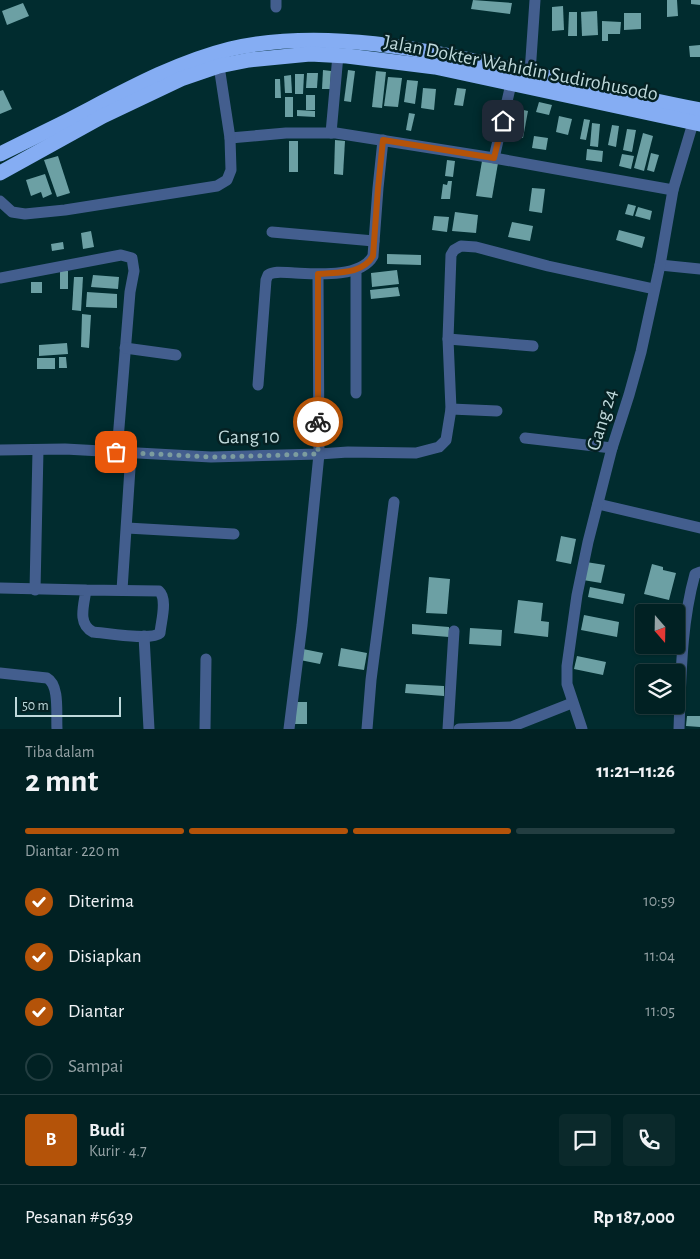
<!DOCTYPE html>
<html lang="id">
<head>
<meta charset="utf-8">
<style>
	:root { --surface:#012123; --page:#0b292b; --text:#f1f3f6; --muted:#96a3a6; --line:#233e41; --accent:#b45309 }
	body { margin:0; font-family:"Alegreya Sans",sans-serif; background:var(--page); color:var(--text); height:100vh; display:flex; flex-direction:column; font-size:19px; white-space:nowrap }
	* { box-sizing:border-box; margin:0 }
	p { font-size:16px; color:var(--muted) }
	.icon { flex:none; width:28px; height:28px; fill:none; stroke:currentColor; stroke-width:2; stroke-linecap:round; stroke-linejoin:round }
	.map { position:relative; height:729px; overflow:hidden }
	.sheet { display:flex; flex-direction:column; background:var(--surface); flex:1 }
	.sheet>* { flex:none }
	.needle { width:32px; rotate:160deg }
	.controls { position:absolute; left:635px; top:604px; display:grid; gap:10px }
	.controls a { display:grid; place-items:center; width:50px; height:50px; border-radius:5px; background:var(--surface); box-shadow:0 1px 4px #0004,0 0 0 1px var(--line); font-size:25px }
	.scale { position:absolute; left:15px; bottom:12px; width:106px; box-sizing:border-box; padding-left:5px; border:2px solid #bfd9db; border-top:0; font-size:14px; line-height:18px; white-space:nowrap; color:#bfd9db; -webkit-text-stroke:4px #052123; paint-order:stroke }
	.pin { position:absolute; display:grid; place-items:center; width:42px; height:42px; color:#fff; margin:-21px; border-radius:10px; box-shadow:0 2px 8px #0006 }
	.courier { position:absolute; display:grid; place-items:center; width:50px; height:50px; margin:-25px; border:4px solid #b45309; border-radius:50%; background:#fff; color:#222; box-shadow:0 1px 6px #0007 }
	.summary em { font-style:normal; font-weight:700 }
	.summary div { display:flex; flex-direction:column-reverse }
	.summary { display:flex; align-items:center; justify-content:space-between; height:85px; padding:0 25px }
	h1 { font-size:32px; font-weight:700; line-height:38px }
	.bar { display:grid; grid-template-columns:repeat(4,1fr); gap:8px 5px; align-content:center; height:60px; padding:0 25px }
	.bar i { height:6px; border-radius:4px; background:var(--line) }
	.bar .selected { background:var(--accent) }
	.bar p { grid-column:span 4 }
	.line { display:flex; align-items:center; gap:12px; padding:0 25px; border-top:1px solid var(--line) }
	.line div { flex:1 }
	.round { display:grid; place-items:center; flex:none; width:52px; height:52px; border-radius:5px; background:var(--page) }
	ol { padding:0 25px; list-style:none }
	li { display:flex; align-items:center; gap:15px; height:55px }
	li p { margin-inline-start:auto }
	li .icon { padding:5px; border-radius:50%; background:var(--accent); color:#fff; stroke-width:4 }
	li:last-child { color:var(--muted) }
	li i { width:28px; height:28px; border:2px solid var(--line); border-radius:50% }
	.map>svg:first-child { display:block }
	.building { fill:#6ca0a4 }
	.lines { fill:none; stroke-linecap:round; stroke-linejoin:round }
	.street { stroke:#435e8e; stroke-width:11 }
	.highway { stroke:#85adf3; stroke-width:15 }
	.done { stroke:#7c9c9f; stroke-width:5; stroke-dasharray:0 9 }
	.route { stroke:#b45309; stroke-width:6 }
	.labels { text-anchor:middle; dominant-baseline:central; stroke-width:5; stroke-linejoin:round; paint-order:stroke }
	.street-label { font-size:20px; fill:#bfd9db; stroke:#052123 }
</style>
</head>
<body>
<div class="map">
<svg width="700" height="729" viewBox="0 0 700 729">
	<rect width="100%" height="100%" fill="#012c2f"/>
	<g class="building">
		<polygon points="473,0 512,3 510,14 471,9"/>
		<polygon points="667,0 677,0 678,16 667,17"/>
		<polygon points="691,0 700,0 700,5 691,4"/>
		<polygon points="23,3 29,16 7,25 2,11"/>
		<polygon points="563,6 564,30 552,31 552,7"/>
		<polygon points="597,11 598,35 582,36 581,12"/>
		<polygon points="569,12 577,12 577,36 568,36"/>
		<polygon points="624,13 641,13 641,29 624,30"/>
		<polygon points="602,21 621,22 620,34 608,34 608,41 602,41"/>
		<polygon points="700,45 700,57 690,57 689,46"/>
		<polygon points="323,70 331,71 330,89 322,89"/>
		<polygon points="348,70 355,71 351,102 344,101"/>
		<polygon points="376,71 386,72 382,108 372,107"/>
		<polygon points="307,73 318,73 317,88 306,88"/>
		<polygon points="295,74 304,74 303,94 295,94"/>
		<polygon points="291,75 292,93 285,93 284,76"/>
		<polygon points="388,77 402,78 398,107 384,106"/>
		<polygon points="275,79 280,79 281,98 275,98"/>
		<polygon points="407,80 418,81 415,104 404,102"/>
		<polygon points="423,88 436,89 434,110 421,108"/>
		<polygon points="457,88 466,89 463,106 454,105"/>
		<polygon points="3,90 12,109 0,114 0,91"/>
		<rect x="306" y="95" width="9" height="15"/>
		<rect x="285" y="97" width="8" height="20"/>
		<polygon points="539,102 552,105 549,115 536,112"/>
		<polygon points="519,109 528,111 523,138 514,136"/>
		<polygon points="297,110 315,111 315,117 297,116"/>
		<polygon points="409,113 415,114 411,131 406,130"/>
		<polygon points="559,116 572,119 568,135 556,132"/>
		<polygon points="584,119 590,120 586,140 580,139"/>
		<polygon points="592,123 600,124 598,147 590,146"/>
		<polygon points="612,125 619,126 616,147 608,145"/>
		<polygon points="627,129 636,130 632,152 623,150"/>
		<polygon points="643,133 653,136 644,171 634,168"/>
		<polygon points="534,136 548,138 546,150 532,148"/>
		<polygon points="335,140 345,141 343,175 334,174"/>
		<rect x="289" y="141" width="9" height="31"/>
		<polygon points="587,149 603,151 602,162 586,160"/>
		<polygon points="651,153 659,155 654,172 647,170"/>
		<polygon points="622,154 634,156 631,169 619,166"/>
		<polygon points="58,156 70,193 57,197 44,160"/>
		<polygon points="447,160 455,161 453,177 445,176"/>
		<polygon points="482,161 498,163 492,198 476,196"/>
		<polygon points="45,174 52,194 43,198 41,192 31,196 26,180"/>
		<polygon points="448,181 452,181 450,199 441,199 443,184 447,185"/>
		<polygon points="532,188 545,189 542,213 529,211"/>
		<polygon points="628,204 636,206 633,216 625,214"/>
		<polygon points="638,207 652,211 650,220 635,216"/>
		<polygon points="455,212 478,215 476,233 452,231"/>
		<polygon points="434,216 449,217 447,232 432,230"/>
		<polygon points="512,222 533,226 530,241 508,237"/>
		<polygon points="619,230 645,237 642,248 616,240"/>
		<polygon points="91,231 94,247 83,249 81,233"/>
		<polygon points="63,242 64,249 52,251 51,244"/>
		<polygon points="387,254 421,255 421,265 387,264"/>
		<polygon points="397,270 399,284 372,287 371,273"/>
		<rect x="60" y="271" width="8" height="18"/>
		<polygon points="93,275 119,277 118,289 91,287"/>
		<polygon points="74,277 83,277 81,311 72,310"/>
		<rect x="31" y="282" width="11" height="11"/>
		<polygon points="398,287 400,296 371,299 370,290"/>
		<polygon points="87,292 117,294 117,308 86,307"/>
		<polygon points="82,314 91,315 89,348 81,347"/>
		<polygon points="67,343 68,354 39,356 39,345"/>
		<polygon points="59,357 66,357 67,368 59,368"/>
		<rect x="37" y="358" width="18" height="11"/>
		<polygon points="561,536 576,539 571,564 556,561"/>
		<polygon points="586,562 605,565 601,583 583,580"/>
		<polygon points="652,564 663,567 663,570 676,573 669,600 644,594"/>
		<polygon points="429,577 450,579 447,614 426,613"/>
		<polygon points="590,587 625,594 623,604 588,597"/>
		<polygon points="518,600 543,603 541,621 549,622 548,637 514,633"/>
		<polygon points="656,603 668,606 666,612 653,612"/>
		<polygon points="584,615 619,622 617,637 581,630"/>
		<polygon points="412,624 449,627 449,637 412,634"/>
		<polygon points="470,628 502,630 501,646 469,644"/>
		<polygon points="341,648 367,653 364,670 338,666"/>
		<polygon points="303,649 323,653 320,664 300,660"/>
		<polygon points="577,656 606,662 603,675 574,669"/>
		<polygon points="406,684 444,686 444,696 405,693"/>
		<polygon points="296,702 307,702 307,724 295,724"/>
		<polygon points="687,716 700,716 700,727 686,726"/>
	</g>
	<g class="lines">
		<g class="street">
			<polyline points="276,7 276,0"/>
			<polyline points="530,73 535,0"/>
			<polyline points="331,133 338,55"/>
			<polyline points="230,138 286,133 336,133 494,158 673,190"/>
			<polyline points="494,158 511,84"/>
			<polyline points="0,201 12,212 25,214 65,210 217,186 227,180 231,170 230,138 219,66"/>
			<polyline points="272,232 374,241"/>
			<polyline points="660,265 700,269"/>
			<polyline points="356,270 356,393"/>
			<polyline points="0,278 121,255 132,258 134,271 130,292 117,452"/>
			<polyline points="448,339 533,346"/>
			<polyline points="125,348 176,355"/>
			<path d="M258,385L266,280L268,275C275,270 286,273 295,273C316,274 361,278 373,256L378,188L383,140"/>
			<polyline points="451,409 497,411"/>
			<polyline points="525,438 612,448"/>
			<polyline points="0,450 65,449 211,457 319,454 348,452 416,453 439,447 446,440 451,409 448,339 451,255 454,250 461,246 476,247 548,266 654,289"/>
			<polyline points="598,504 700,528"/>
			<polyline points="127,528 234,534"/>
			<path d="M0,588L86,590C84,605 77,624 93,632C106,633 152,641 160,633C161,621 168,599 159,591L86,590"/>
			<polyline points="35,590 38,450"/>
			<polyline points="122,590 131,453"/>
			<polyline points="144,636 149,729"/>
			<path d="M0,673L47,678C60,685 56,715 57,729"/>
			<polyline points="205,729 206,659"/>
			<polyline points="289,729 302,625 319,454 318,275"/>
			<polyline points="367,729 371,680 394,502"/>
			<polyline points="448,729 454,631"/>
			<polyline points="459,729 511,727 572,703"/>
			<polyline points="582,729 567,684 567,666 577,595 588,542 612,448 629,395 641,352 660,265 673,190 693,123"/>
			<path d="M679,729C681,677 681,624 695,574L700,572"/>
		</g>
		<g class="highway">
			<path d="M0,154C20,144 41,134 61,124C116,96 170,64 230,49C325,27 426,50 519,71C579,84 639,98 700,110"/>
			<polyline points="0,173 103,116 181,79 219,66 249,60 310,54 347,56 435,67 700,124"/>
		</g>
	</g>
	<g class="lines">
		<polyline class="done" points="116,452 211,457 318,454 318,422"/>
		<path class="route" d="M318,422V274C336,272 362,275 373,256L378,188L383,140L494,158L503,121"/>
	</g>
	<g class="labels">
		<g class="street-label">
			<text transform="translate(521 68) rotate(11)">Jalan Dokter Wahidin Sudirohusodo</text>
			<text transform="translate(602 420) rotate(-73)">Gang 24</text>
			<text transform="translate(249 437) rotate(-1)">Gang 10</text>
		</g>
	</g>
</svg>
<div class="controls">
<a><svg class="needle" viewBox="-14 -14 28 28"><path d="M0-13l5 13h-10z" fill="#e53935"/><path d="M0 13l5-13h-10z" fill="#96a3a6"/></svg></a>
<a><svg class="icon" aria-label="layers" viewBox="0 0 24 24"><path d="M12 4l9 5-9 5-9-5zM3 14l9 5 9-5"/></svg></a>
</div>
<div class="scale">50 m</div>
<div class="pin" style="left:116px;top:452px;background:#ea580c"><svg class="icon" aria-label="bag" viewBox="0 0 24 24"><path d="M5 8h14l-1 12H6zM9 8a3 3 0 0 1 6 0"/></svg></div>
<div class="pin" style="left:503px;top:121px;background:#1f2937"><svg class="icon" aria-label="home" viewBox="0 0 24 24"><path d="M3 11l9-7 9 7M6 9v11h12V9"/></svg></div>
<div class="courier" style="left:318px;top:422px"><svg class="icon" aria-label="bike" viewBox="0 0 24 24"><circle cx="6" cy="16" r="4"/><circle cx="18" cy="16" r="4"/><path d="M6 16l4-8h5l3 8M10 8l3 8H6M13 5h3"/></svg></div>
</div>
<section class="sheet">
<div class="summary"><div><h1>2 mnt</h1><p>Tiba dalam</p></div><em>11:21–11:26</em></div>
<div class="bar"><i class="selected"></i><i class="selected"></i><i class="selected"></i><i></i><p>Diantar · 220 m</p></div>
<ol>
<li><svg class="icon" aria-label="check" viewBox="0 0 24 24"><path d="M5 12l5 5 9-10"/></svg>Diterima<p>10:59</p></li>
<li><svg class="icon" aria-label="check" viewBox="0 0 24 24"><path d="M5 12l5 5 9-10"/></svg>Disiapkan<p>11:04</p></li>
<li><svg class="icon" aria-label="check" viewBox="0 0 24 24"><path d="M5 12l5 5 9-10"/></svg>Diantar<p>11:05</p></li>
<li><i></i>Sampai</li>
</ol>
<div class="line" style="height:90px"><b class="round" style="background:var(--accent);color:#fff">B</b><div><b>Budi</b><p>Kurir · 4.7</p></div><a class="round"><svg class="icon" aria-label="chat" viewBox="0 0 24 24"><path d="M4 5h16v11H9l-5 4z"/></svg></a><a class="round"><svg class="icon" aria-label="phone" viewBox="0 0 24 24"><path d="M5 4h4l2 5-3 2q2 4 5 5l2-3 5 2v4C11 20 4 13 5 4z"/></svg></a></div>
<div class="line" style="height:65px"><div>Pesanan #5639</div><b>Rp 187,000</b></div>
</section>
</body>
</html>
